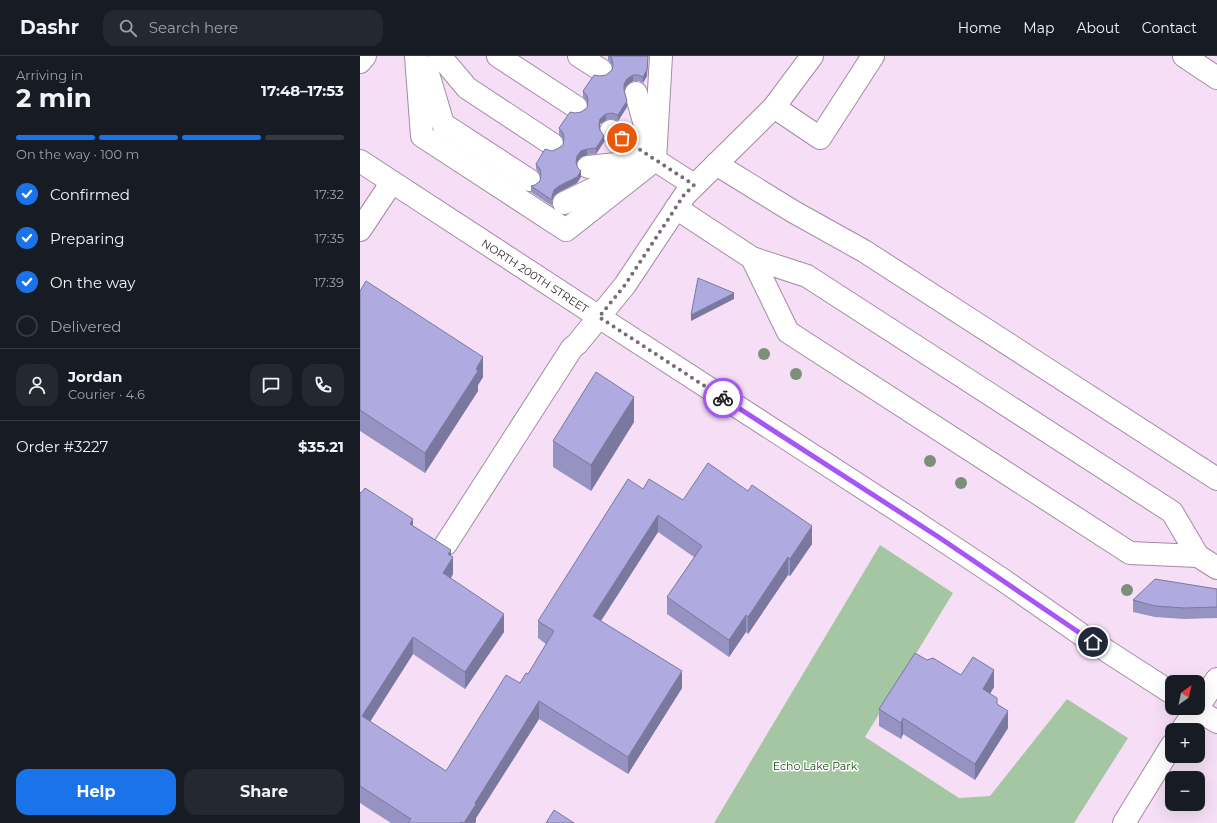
<!DOCTYPE html>
<html lang="en">
<head>
<meta charset="utf-8">
<style>
	:root { --surface:#171b24; --page:#242831; --text:#f1f3f6; --muted:#9ea1a6; --line:#363941; --accent:#1a73e8 }
	body { margin:0; font-family:Montserrat,sans-serif; background:var(--page); color:var(--text); height:100vh; display:flex; flex-direction:column; font-size:15px; white-space:nowrap }
	* { box-sizing:border-box; margin:0 }
	p { font-size:13px; color:var(--muted) }
	.icon { flex:none; width:22px; height:22px; fill:none; stroke:currentColor; stroke-width:2; stroke-linecap:round; stroke-linejoin:round }
	.map { position:relative; flex:1; overflow:hidden }
	.details { display:flex; flex-direction:column; background:var(--surface); width:360px }
	.details>* { flex:none }
	.needle { width:26px; rotate:33deg }
	.buttons { position:absolute; left:805px; top:619px; display:grid; gap:8px }
	.buttons a { display:grid; place-items:center; width:40px; height:40px; border-radius:8px; background:var(--surface); box-shadow:0 4px 16px #0002; font-size:20px }
	.pin { position:absolute; display:grid; place-items:center; width:34px; height:34px; color:#fff; margin:-17px; border:2px solid #fff; border-radius:50%; box-shadow:0 1px 4px #0007 }
	.courier { position:absolute; display:grid; place-items:center; width:40px; height:40px; margin:-20px; border:3px solid #a855f7; border-radius:50%; background:#fff; color:#222; box-shadow:0 1px 5px #0007 }
	.headline em { font-style:normal; font-weight:700 }
	.headline div { display:flex; flex-direction:column-reverse }
	.headline { display:flex; align-items:center; justify-content:space-between; height:68px; padding:0 16px }
	h1 { font-size:26px; font-weight:700; line-height:30px }
	.bar { display:grid; grid-template-columns:repeat(4,1fr); gap:6px 4px; align-content:center; height:48px; padding:0 16px }
	.bar i { height:5px; border-radius:3px; background:var(--line) }
	.bar .current { background:var(--accent) }
	.bar p { grid-column:span 4 }
	.line { display:flex; align-items:center; gap:10px; padding:0 16px; border-top:1px solid var(--line) }
	.line div { flex:1 }
	.round { display:grid; place-items:center; flex:none; width:42px; height:42px; border-radius:12px; background:var(--page) }
	ol { padding:0 16px; list-style:none }
	li { display:flex; align-items:center; gap:12px; height:44px }
	li p { margin-inline-start:auto }
	li .icon { padding:4px; border-radius:50%; background:var(--accent); color:#fff; stroke-width:4 }
	li:last-child { color:var(--muted) }
	li i { width:22px; height:22px; border:2px solid var(--line); border-radius:50% }
	.action { display:flex; gap:8px; margin-top:auto; padding:8px 16px }
	.action a { flex:1; height:46px; border-radius:12px; background:var(--accent); color:#fff; font-size:16px; font-weight:700; line-height:46px; text-align:center }
	.action a+a { background:var(--page); color:var(--text) }
	header { display:flex; align-items:center; gap:24px; box-sizing:border-box; height:56px; padding:0 20px; background:var(--surface); border-bottom:1px solid var(--line) }
	header strong { font-size:19px }
	nav { display:flex; gap:22px; margin-inline-start:auto; font-size:14px }
	.search { width:280px; height:36px; background:var(--page); display:flex; align-items:center; gap:10px; box-sizing:border-box; padding:0 14px; border-radius:12px; color:var(--muted); font-size:15px }
	main { display:flex; flex:1; min-height:0 }
	.map>svg:first-child { display:block }
	.green { fill:#a5c6a2 }
	.lines { fill:none; stroke-linecap:round; stroke-linejoin:round }
	.minor-casing { stroke:#a18ca2; stroke-width:24 }
	.minor { stroke:#fff; stroke-width:22 }
	.tree { fill:#7b8f79 }
	.wall { fill:#9693c2 }
	.shaded-wall { fill:#7a789e }
	.building { fill:#afabe1; stroke:#7a789e }
	.done { stroke:#796b79; stroke-width:4; stroke-dasharray:0 7.2 }
	.route { stroke:#a855f7; stroke-width:5 }
	.labels { text-anchor:middle; dominant-baseline:central; stroke-width:3; stroke-linejoin:round; paint-order:stroke }
	.street-label { font-size:11px; fill:#352c35; stroke:#fff }
	.park-label { font-size:11px; fill:#164e12; stroke:#fff }
</style>
</head>
<body>
<header>
<strong>Dashr</strong>
<div class="search"><svg class="icon" aria-label="search" viewBox="0 0 24 24"><circle cx="10" cy="10" r="6"/><path d="M15 15l6 6"/></svg>Search here</div>
<nav><a>Home</a><a>Map</a><a>About</a><a>Contact</a></nav>
</header>
<main>
<section class="details">
<div class="headline"><div><h1>2 min</h1><p>Arriving in</p></div><em>17:48–17:53</em></div>
<div class="bar"><i class="current"></i><i class="current"></i><i class="current"></i><i></i><p>On the way · 100 m</p></div>
<ol>
<li><svg class="icon" aria-label="check" viewBox="0 0 24 24"><path d="M5 12l5 5 9-10"/></svg>Confirmed<p>17:32</p></li>
<li><svg class="icon" aria-label="check" viewBox="0 0 24 24"><path d="M5 12l5 5 9-10"/></svg>Preparing<p>17:35</p></li>
<li><svg class="icon" aria-label="check" viewBox="0 0 24 24"><path d="M5 12l5 5 9-10"/></svg>On the way<p>17:39</p></li>
<li><i></i>Delivered</li>
</ol>
<div class="line" style="height:72px"><a class="round"><svg class="icon" aria-label="person" viewBox="0 0 24 24"><circle cx="12" cy="8" r="4"/><path d="M4 21q1-7 8-7t8 7"/></svg></a><div><b>Jordan</b><p>Courier · 4.6</p></div><a class="round"><svg class="icon" aria-label="chat" viewBox="0 0 24 24"><path d="M4 5h16v11H9l-5 4z"/></svg></a><a class="round"><svg class="icon" aria-label="phone" viewBox="0 0 24 24"><path d="M5 4h4l2 5-3 2q2 4 5 5l2-3 5 2v4C11 20 4 13 5 4z"/></svg></a></div>
<div class="line" style="height:52px"><div>Order #3227</div><b>$35.21</b></div>
<div class="action"><a>Help</a><a>Share</a></div>
</section>
<div class="map">
<svg width="857" height="767" viewBox="0 0 857 767">
	<rect width="100%" height="100%" fill="#f6dff6"/>
	<polygon class="green" points="520,489 593,537 505,681 599,742 630,740 707,643 768,682 714,767 354,767"/>
	<g class="lines">
		<g class="minor-casing">
			<g id="minor">
				<polyline points="56,0 62,80 206,174 295,104 301,0"/>
				<polyline points="80,0 107,32 192,88"/>
				<polyline points="138,0 216,51"/>
				<polyline points="219,0 241,14"/>
				<polyline points="824,0 857,22"/>
				<polyline points="0,6 5,0"/>
				<polyline points="66,11 83,68 169,124"/>
				<polyline points="276,37 290,87"/>
				<polyline points="414,51 460,82 513,0"/>
				<polyline points="251,75 295,104"/>
				<polyline points="0,105 239,261 554,465 643,524 722,579 812,637"/>
				<polyline points="356,108 434,156 504,195 857,423"/>
				<polyline points="228,111 295,104 334,129"/>
				<polyline points="204,147 260,120"/>
				<polyline points="316,152 392,202 447,220 812,456 838,500 857,512"/>
				<polyline points="0,174 32,126"/>
				<polyline points="392,202 428,276 770,497 838,500"/>
				<polyline points="86,488 212,292 217,288 265,229 325,139 414,51 452,0"/>
				<polyline points="838,651 857,623"/>
				<polyline points="835,652 857,666"/>
				<polyline points="822,674 837,652"/>
				<polyline points="764,767 812,689"/>
			</g>
		</g>
		<use href="#minor" class="minor"/>
	</g>
	<g class="tree">
		<circle cx="404" cy="298" r="6"/>
		<circle cx="436" cy="318" r="6"/>
		<circle cx="570" cy="405" r="6"/>
		<circle cx="601" cy="427" r="6"/>
		<circle cx="767" cy="534" r="6"/>
	</g>
	<g class="wall">
		<polygon points="248,0 288,0 287,20 283,27 279,25 273,25 267,29 264,34 267,51 258,65 252,63 246,64 240,68 239,72 240,74 244,86 236,98 227,99 221,101 217,106 216,108 221,121 217,127 199,136 194,140 192,144 192,150 171,136 171,130 175,129 180,125 181,121 180,119 176,113 176,108 192,95 197,93 203,89 204,85 203,83 199,78 199,72 221,56 227,52 228,48 227,46 223,41 223,35 240,20 246,19 252,14 253,11 252,9 248,4"/>
		<polygon points="0,235 123,321 118,329 118,335 65,417 0,375"/>
		<polygon points="274,366 231,435 193,411 193,385"/>
		<polygon points="283,433 323,444 452,488 430,520 428,519 388,578 386,576 369,601 307,558 307,541 334,501 298,476 241,565 322,632 268,718 179,663 116,762 116,765 115,767 31,767 0,747 0,436 53,470 91,500 93,518 91,522 144,576 105,633 53,598 10,666 86,715 168,618 186,588 178,582 178,565"/>
		<polygon points="857,533 857,562 824,563 795,561 773,556 773,544"/>
		<polygon points="567,604 601,619 634,631 630,638 637,648 648,672 615,724 543,678 541,683 519,670 519,653"/>
	</g>
	<g class="shaded-wall">
		<polygon points="288,0 287,20 283,27 283,21"/>
		<polygon points="273,19 273,25 267,29 264,34 264,28 267,23"/>
		<polygon points="267,45 267,51 258,65 258,59"/>
		<polygon points="246,58 246,64 240,68 239,75 239,69 240,63"/>
		<polygon points="244,80 244,86 236,98 236,92"/>
		<polygon points="227,93 227,99 221,101 217,106 216,113 216,107 217,100 221,95"/>
		<polygon points="221,115 221,121 217,127 199,136 194,140 192,144 192,140 194,134 199,130"/>
		<polygon points="374,237 374,243 331,265 331,259"/>
		<polygon points="123,301 123,321 118,329 118,335 65,417 65,397"/>
		<polygon points="274,341 274,366 231,435 231,409"/>
		<polygon points="298,459 298,476 233,577 233,560"/>
		<polygon points="53,463 53,480 50,468"/>
		<polygon points="452,470 452,488 430,520 430,503"/>
		<polygon points="91,494 91,505 93,501 93,518 83,534 83,517 88,498"/>
		<polygon points="428,501 428,519 388,578 388,561"/>
		<polygon points="144,558 144,576 105,633 105,616"/>
		<polygon points="386,559 386,576 369,601 369,584"/>
		<polygon points="53,581 53,598 2,678 2,660"/>
		<polygon points="634,614 634,631 623,649 623,633"/>
		<polygon points="322,615 322,632 268,718 268,701"/>
		<polygon points="179,645 179,663 116,762 116,765 115,767 104,767 115,747"/>
		<polygon points="648,655 648,672 615,724 615,708"/>
		<polygon points="543,662 543,678 541,683 541,667"/>
	</g>
	<g class="building">
		<polygon points="250,0 288,0 287,14 283,21 279,19 273,19 267,23 264,28 264,34 267,45 258,59 252,57 246,58 240,63 239,69 240,74 244,80 236,92 227,93 221,95 217,100 216,107 218,112 221,115 217,121 199,130 194,134 192,140 192,144 171,130 175,129 180,125 181,119 180,113 176,108 185,93 192,95 197,93 203,89 204,82 203,77 199,72 210,56 215,57 221,56 227,52 228,45 227,40 223,35 234,19 240,20 246,19 252,14 253,9 252,3"/>
		<polygon points="338,222 374,237 331,259"/>
		<polygon points="6,225 123,301 116,313 118,315 65,397 0,354 0,235"/>
		<polygon points="236,316 274,341 231,409 193,385"/>
		<polygon points="348,407 388,435 392,429 452,470 430,503 428,501 388,561 386,559 369,584 307,541 342,490 298,459 233,560 322,615 268,701 179,645 115,747 116,748 104,767 101,766 100,767 48,767 51,763 0,730 0,436 1,437 5,432 53,463 50,468 91,494 88,498 93,501 83,517 144,558 105,616 53,581 2,660 86,715 146,619 160,627 166,617 168,618 194,575 178,565 268,423 283,433 289,423 323,444"/>
		<polygon points="795,523 857,533 857,551 824,552 795,550 773,544"/>
		<polygon points="555,597 567,604 573,602 601,619 613,601 634,614 623,633 637,642 637,648 648,655 615,708 543,662 541,667 519,653"/>
		<polygon points="194,754 214,767 186,767"/>
	</g>
	<g class="lines">
		<polyline class="done" points="262,82 334,129 324,139 265,229 239,261 363,342"/>
		<polyline class="route" points="363,342 580,482 733,586"/>
	</g>
	<g class="labels">
		<g class="street-label">
			<text transform="translate(175 220) rotate(33)">NORTH 200TH STREET</text>
		</g>
		<g class="park-label">
			<text x="455" y="710">Echo Lake Park</text>
		</g>
	</g>
</svg>
<div class="buttons">
<a><svg class="needle" viewBox="-14 -14 28 28"><path d="M0-13l5 13h-10z" fill="#e53935"/><path d="M0 13l5-13h-10z" fill="#9ea1a6"/></svg></a>
<a>+</a>
<a>−</a>
</div>
<div class="pin" style="left:262px;top:82px;background:#ea580c"><svg class="icon" aria-label="bag" viewBox="0 0 24 24"><path d="M5 8h14l-1 12H6zM9 8a3 3 0 0 1 6 0"/></svg></div>
<div class="pin" style="left:733px;top:586px;background:#1f2937"><svg class="icon" aria-label="home" viewBox="0 0 24 24"><path d="M3 11l9-7 9 7M6 9v11h12V9"/></svg></div>
<div class="courier" style="left:363px;top:342px"><svg class="icon" aria-label="bike" viewBox="0 0 24 24"><circle cx="6" cy="16" r="4"/><circle cx="18" cy="16" r="4"/><path d="M6 16l4-8h5l3 8M10 8l3 8H6M13 5h3"/></svg></div>
</div>
</main>
</body>
</html>
